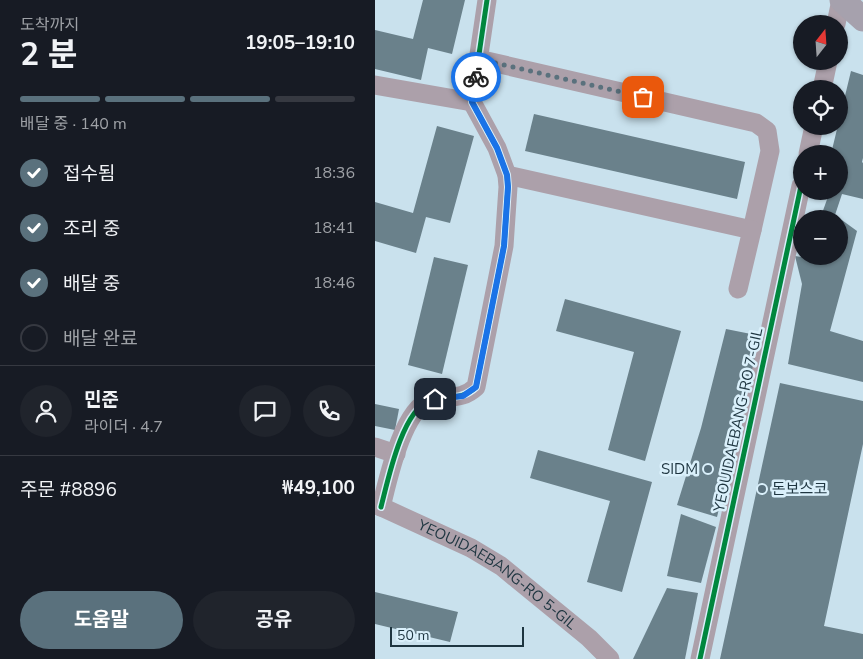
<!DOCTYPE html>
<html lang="ko">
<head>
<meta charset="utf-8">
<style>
	:root { --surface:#171b24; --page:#20242c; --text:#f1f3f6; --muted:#9ea1a6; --line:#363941; --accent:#5a717d }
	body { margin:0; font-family:"Nunito Sans","Noto Sans KR",sans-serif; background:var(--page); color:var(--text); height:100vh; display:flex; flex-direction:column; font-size:19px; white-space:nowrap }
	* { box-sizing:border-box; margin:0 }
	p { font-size:16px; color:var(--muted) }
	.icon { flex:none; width:28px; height:28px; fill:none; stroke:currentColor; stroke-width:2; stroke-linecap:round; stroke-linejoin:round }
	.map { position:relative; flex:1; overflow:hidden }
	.panel { display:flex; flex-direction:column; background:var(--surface); width:375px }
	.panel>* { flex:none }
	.needle { width:32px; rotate:17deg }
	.controls { position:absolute; left:418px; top:15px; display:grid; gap:10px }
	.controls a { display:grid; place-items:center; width:55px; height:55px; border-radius:50%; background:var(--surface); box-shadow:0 1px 4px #0004; font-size:25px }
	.scale { position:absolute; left:15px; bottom:12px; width:134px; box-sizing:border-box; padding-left:5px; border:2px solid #1e3540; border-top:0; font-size:14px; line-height:18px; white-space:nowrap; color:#1e3540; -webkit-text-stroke:4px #daf0fb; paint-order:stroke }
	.pin { position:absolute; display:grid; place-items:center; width:42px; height:42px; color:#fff; margin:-21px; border-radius:10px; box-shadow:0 2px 8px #0006 }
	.courier { position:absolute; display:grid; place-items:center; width:50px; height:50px; margin:-25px; border:4px solid #1a73e8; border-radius:50%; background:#fff; color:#222; box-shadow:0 1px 6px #0007 }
	.headline em { font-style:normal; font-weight:700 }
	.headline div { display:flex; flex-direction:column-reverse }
	.headline { display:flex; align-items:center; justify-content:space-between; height:85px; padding:0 20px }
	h1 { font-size:32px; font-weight:700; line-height:38px }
	.bar { display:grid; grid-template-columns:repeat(4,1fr); gap:8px 5px; align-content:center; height:60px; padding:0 20px }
	.bar i { height:6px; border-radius:4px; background:var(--line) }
	.bar .current { background:var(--accent) }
	.bar p { grid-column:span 4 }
	.line { display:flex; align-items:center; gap:12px; padding:0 20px; border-top:1px solid var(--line) }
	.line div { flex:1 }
	.round { display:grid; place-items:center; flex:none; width:52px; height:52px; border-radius:26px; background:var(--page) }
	ol { padding:0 20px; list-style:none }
	li { display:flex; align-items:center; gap:15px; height:55px }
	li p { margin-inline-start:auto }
	li .icon { padding:5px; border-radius:50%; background:var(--accent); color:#fff; stroke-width:4 }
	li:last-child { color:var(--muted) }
	li i { width:28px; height:28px; border:2px solid var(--line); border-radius:50% }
	.primary-button { display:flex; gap:10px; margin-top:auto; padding:10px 20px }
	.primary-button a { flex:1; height:58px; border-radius:30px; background:var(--accent); color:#fff; font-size:20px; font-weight:700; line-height:58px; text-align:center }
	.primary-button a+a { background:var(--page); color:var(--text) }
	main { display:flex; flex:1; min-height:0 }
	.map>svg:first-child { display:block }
	.building { fill:#6a818b }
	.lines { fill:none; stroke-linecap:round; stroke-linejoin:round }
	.minor { stroke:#aca0aa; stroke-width:19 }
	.major { stroke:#a6a1ad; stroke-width:25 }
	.cycleway-casing { stroke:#daf0fb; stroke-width:8 }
	.cycleway { stroke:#00873e; stroke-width:5 }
	.done { stroke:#5a717d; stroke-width:5; stroke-dasharray:0 9 }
	.route { stroke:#1a73e8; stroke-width:6 }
	.poi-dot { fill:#5a717d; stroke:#daf0fb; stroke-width:2 }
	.labels { text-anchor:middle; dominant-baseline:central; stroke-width:5; stroke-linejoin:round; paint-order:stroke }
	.street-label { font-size:15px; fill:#1e3540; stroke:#daf0fb }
	.poi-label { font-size:15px; fill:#1e3540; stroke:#daf0fb; text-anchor:end }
</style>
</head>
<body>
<main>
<section class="panel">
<div class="headline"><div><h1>2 분</h1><p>도착까지</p></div><em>19:05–19:10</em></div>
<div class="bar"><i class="current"></i><i class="current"></i><i class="current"></i><i></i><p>배달 중 · 140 m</p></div>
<ol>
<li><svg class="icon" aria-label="check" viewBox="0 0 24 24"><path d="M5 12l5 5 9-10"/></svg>접수됨<p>18:36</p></li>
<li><svg class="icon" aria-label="check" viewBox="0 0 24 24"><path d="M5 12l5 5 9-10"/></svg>조리 중<p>18:41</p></li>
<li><svg class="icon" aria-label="check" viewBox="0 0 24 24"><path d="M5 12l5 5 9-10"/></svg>배달 중<p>18:46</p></li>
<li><i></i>배달 완료</li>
</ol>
<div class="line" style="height:90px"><a class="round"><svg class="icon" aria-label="person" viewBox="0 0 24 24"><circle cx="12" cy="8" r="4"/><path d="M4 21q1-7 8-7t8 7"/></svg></a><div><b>민준</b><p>라이더 · 4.7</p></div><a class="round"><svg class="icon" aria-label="chat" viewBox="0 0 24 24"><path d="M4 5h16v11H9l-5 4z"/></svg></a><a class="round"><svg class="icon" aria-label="phone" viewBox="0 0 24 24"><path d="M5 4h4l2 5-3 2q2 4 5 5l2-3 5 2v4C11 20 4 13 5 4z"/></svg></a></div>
<div class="line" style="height:65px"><div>주문 #8896</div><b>₩49,100</b></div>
<div class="primary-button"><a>도움말</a><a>공유</a></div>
</section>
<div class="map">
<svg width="488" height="659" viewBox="0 0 488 659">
	<rect width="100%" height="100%" fill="#c9e1ed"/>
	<g class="building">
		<polygon points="48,0 90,0 77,54 53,48 46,80 0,69 0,30 38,39"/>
		<polygon points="476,71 488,75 488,158 487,162 488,163 488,199 467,194 460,215 482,231 455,331 488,341 488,382 413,364 427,284 420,256 433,258 434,256 464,256 464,219 445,219 455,191 464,191 464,154 456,154"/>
		<polygon points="159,114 370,162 362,199 150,151"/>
		<polygon points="62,126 99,136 75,223 51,217 41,253 0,241 0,202 38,213"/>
		<polygon points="59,257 93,265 67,374 33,365"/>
		<polygon points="190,299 306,331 270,461 233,450 259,352 181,331"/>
		<polygon points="351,329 386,336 342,517 302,505 326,428"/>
		<polygon points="405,383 488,401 488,444 449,626 488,634 488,659 345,659"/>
		<polygon points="0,404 24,409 20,430 0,426"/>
		<polygon points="163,450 277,482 247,592 212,582 235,501 155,478"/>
		<polygon points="306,514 341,527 326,583 292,576"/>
		<polygon points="292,588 323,593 310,659 258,659"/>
		<polygon points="0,592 83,612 75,642 0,624"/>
	</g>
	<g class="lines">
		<g class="minor">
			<polyline points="461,24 466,0"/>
			<polyline points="103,59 381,123 392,131 395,151 377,230"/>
			<polyline points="0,85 97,102"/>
			<polyline points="447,89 453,61"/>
			<polyline points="433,154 439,126"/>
			<polyline points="132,175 377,230 363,289"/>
			<polyline points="0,447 21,454"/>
			<path id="s1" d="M0,504L96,548L126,566L214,638L235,659"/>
			<path d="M6,507C13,480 27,411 54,401C72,395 86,401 101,387L129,246L133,187L132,175L122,148L97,102L112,0"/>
			<polyline points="325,659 426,186"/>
		</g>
		<polyline class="major" points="467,0 488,19"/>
		<g class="cycleway-casing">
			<g id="cycleway">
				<path d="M6,507C13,480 27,411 54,401C72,395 86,401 101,387L129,246L133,187L132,175L122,148L97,102L112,0"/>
				<polyline points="325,659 426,186"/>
			</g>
		</g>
		<use href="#cycleway" class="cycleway"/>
	</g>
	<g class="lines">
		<polyline class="done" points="101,77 103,59 268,97"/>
		<polyline class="route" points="60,399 88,396 101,387 129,246 133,187 132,175 122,148 97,102 101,77"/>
	</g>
	<g class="poi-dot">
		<circle cx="333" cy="469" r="5"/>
		<circle cx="387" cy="489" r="5"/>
	</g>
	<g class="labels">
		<g class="street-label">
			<text transform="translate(363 420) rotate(-78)">YEOUIDAEBANG-RO 7-GIL</text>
			<text stroke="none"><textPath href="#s1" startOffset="142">YEOUIDAEBANG-RO 5-GIL</textPath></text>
		</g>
		<g class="poi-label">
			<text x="323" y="469">SIDM</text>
			<text x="397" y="489" text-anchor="start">돈보스코</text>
		</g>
	</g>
</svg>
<div class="controls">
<a><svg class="needle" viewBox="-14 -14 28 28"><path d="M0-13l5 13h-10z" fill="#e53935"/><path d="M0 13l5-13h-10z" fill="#9ea1a6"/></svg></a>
<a><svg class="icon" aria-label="locate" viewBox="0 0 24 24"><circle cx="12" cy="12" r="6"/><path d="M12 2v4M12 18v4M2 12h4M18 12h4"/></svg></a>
<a>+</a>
<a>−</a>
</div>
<div class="scale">50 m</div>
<div class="pin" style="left:268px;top:97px;background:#ea580c"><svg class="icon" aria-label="bag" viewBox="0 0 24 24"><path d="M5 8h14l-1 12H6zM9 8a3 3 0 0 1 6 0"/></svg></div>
<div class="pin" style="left:60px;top:399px;background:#1f2937"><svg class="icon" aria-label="home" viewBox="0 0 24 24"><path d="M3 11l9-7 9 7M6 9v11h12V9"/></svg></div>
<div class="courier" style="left:101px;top:77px"><svg class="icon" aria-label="bike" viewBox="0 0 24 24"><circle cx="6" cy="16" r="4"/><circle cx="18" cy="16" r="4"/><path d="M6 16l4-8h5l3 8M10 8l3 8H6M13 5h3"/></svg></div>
</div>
</main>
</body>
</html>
